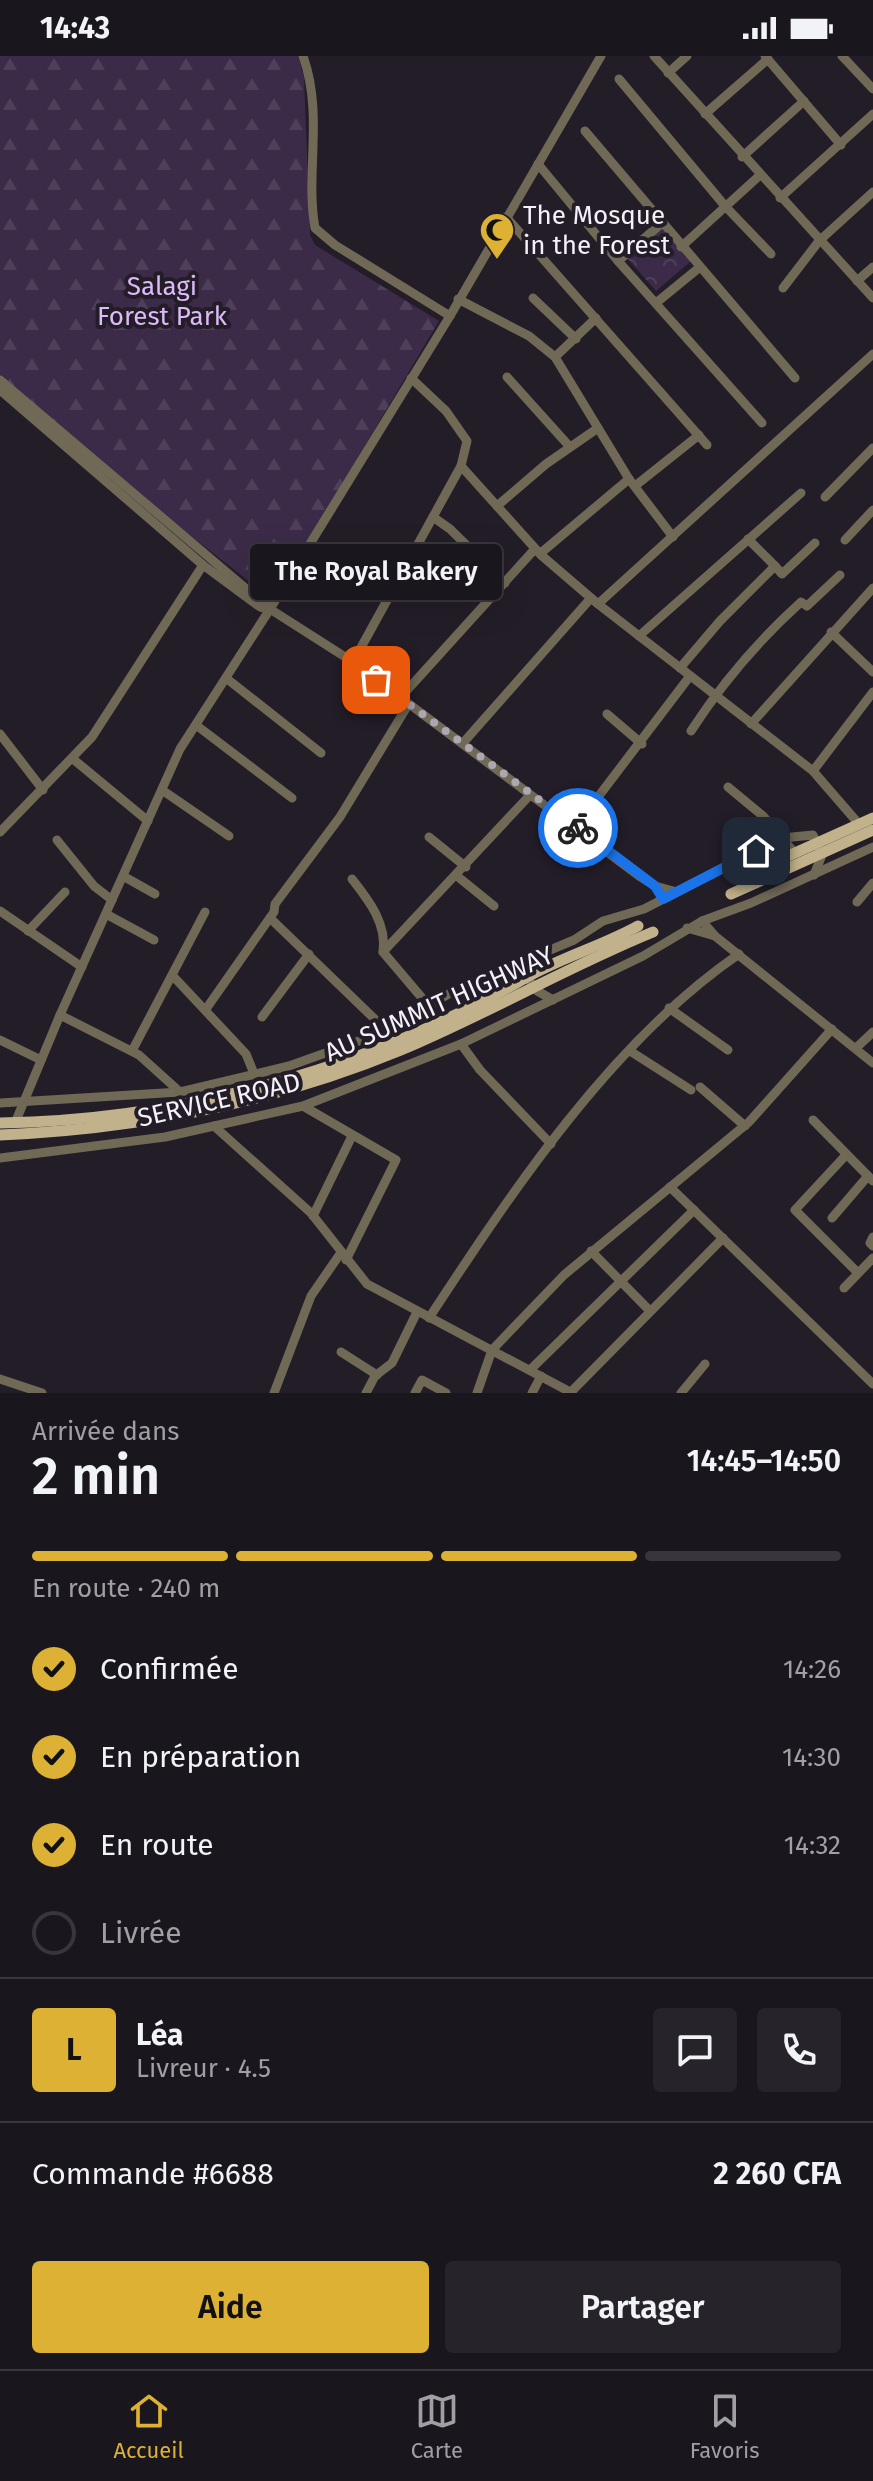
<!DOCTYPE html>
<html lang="fr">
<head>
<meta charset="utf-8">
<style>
	:root { --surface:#1a161e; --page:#27232b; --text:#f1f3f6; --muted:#9f9fa4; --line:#38353c; --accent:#ddb133 }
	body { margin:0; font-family:"Fira Sans",sans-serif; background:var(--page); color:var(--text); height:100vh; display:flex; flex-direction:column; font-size:30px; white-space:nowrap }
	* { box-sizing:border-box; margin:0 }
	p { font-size:26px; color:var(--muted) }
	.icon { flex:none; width:44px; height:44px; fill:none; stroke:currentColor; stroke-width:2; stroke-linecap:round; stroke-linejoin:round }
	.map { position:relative; height:1337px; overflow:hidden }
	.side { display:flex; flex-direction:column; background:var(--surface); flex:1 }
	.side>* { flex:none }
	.pin { position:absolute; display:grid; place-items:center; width:68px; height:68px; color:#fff; margin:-34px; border-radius:16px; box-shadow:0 4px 12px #0006 }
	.courier { position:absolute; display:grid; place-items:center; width:80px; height:80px; margin:-40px; border:6px solid #1a73e8; border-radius:50%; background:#fff; color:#222; box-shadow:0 2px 10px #0007 }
	.bubble { position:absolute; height:56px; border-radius:8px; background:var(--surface); box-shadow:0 8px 32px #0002,0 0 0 2px var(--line); font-size:26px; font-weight:600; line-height:56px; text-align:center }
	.head em { font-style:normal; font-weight:600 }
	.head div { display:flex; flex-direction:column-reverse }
	.head { display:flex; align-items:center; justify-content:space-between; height:136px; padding:0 32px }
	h1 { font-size:52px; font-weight:600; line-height:60px }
	.bar { display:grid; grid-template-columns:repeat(4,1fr); gap:12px 8px; align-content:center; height:96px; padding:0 32px }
	.bar i { height:10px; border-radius:6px; background:var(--line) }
	.bar .active { background:var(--accent) }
	.bar p { grid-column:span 4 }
	.line { display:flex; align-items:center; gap:20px; padding:0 32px; border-top:2px solid var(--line) }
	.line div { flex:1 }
	.round { display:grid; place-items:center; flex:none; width:84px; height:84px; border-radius:8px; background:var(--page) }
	ol { padding:0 32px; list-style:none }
	li { display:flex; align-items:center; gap:24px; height:88px }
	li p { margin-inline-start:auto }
	li .icon { padding:8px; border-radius:50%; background:var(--accent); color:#111; stroke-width:4 }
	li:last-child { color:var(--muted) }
	li i { width:44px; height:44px; border:4px solid var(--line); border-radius:50% }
	.primary-button { display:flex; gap:16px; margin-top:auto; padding:16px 32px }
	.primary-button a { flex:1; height:92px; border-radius:8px; background:var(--accent); color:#111; font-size:32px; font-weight:600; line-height:92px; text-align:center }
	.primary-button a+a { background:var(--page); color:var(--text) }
	.status { display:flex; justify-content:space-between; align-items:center; height:56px; padding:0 40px; background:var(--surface); direction:ltr }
	.status svg { height:22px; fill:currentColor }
	.tabs { display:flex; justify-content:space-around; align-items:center; height:112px; border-top:2px solid var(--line); background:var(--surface); font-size:22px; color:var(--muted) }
	.tabs a { display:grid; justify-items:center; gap:4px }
	.tabs .active { color:var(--accent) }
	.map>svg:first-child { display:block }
	.forest { fill:url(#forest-firs) }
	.park { fill:url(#park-crowns) }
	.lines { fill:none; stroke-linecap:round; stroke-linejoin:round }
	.minor { stroke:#706956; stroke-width:9 }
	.major { stroke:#c2b28b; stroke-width:11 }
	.done { stroke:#aca7b0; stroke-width:8; stroke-dasharray:0 14.4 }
	.route { stroke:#1a73e8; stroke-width:10 }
	.labels { text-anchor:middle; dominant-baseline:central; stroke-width:8; stroke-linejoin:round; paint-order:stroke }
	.poi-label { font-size:26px; fill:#f5f1f9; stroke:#231d28; text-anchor:start }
	.park-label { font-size:26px; fill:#ddb9fa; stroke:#231d28 }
	.street-label { font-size:26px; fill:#f5f1f9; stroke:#231d28 }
</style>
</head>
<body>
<div class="status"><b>14:43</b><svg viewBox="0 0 49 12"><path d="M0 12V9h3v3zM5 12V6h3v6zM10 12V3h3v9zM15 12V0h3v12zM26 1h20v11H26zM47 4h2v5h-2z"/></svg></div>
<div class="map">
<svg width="873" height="1337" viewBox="0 0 873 1337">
	<defs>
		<pattern id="forest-firs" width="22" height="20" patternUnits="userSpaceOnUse" patternTransform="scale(2)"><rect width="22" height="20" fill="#3b2b48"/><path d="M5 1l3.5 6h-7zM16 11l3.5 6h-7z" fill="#4e405a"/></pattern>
		<pattern id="park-crowns" width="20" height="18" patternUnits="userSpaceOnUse" patternTransform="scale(2)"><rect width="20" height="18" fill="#3b2b48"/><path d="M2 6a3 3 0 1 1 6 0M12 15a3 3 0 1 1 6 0" fill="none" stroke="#4e405a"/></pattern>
	</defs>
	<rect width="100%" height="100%" fill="#231d28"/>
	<polygon class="forest" points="0,0 298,0 304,22 310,179 315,189 439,265 273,544 121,425 0,321"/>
	<polygon class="park" points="662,171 691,205 656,235 627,202"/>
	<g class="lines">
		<g class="minor">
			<path d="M303,0C324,59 305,117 315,172L335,189L450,260"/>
			<polyline points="654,0 873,242"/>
			<polyline points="765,0 841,89"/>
			<polyline points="842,0 873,33"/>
			<polyline points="668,17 687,0"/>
			<polyline points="619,23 725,150 771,198"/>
			<polyline points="705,58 768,3"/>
			<polyline points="585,75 795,322"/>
			<polyline points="742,101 804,45"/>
			<polyline points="538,108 618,205 762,367"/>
			<polyline points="780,142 873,58"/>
			<polyline points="506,161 707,389"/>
			<polyline points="681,191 759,120"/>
			<polyline points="618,205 662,167"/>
			<polyline points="857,225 873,211"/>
			<polyline points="783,232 819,185 873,136"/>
			<polyline points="533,242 576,283"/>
			<polyline points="458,243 529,280 555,301 629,423 673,481"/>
			<polyline points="656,247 700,211"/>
			<polyline points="555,301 596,262"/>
			<polyline points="507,321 570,391"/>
			<polyline points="0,324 270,553 353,606 639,820 655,830 677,836"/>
			<polyline points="0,334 203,509 260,551 270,553"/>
			<polyline points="461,410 541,499 598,548 813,715 858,767"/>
			<polyline points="635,430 699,379"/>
			<polyline points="825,441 873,392"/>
			<polyline points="497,450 546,408 598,372"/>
			<polyline points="433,461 450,473 505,527"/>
			<polyline points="748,483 775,510"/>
			<polyline points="845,484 873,454"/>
			<polyline points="598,548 873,298"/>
			<polyline points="831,576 873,616"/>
			<polyline points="639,580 801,437"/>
			<polyline points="353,606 461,410 467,385 446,355 411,322"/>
			<polyline points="680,612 720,565 775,510 782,518 815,487"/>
			<polyline points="226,622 321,697"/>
			<polyline points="400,642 533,495 542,496 629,423"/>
			<polyline points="607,658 642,688"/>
			<polyline points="751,668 873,532"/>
			<polyline points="196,669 292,742"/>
			<path d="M691,675C722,627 759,584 801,546L807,550L840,519"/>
			<polyline points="0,678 43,734"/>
			<polyline points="463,687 591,542"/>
			<polyline points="73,703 148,765"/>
			<polyline points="813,715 873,636"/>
			<polyline points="728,731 763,760 793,795"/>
			<polyline points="162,734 229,780"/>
			<polyline points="576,770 690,620"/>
			<polyline points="0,776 92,681 203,509"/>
			<polyline points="429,781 466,811"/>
			<polyline points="57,784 94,830 112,844"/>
			<polyline points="123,820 155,838"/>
			<polyline points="457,820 494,850"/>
			<path d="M352,823C369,845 387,867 383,896L428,949"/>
			<polyline points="857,846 873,827"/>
			<polyline points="0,855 82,911"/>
			<polyline points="106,858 154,884"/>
			<polyline points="270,862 387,975"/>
			<polyline points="702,865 715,880 873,1007"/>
			<polyline points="687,872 715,880"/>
			<polyline points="28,875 65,836"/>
			<polyline points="383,896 530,739"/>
			<polyline points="535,901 525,915 534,933 553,944"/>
			<polyline points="172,919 246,998 255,1020"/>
			<polyline points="669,952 728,994"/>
			<polyline points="206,953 274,856 275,848 340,761 408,649"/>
			<polyline points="60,959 139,999 180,1036"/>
			<polyline points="262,961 309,898"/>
			<polyline points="0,984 41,1004"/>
			<polyline points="461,988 480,1014 551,1088"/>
			<polyline points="856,992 873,976"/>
			<polyline points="132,995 205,856"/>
			<polyline points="630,995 691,1034"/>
			<polyline points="700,1031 745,1070"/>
			<polyline points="0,1047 180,1036 289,1010 387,975 457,933 574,884 603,865 644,853 782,782 813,779 822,799 814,819"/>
			<polyline points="303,1050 396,1104 346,1204"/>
			<polyline points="813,1064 873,1125"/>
			<polyline points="15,1067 60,959 180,693 270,553 450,260 601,0"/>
			<polyline points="214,1070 311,1157 367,1228 572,1337"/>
			<polyline points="846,1099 795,1154 858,1217"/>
			<polyline points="0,1102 165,1081 303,1050 461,988 643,900 702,865 751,847 873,791"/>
			<polyline points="670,1131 873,1328"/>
			<polyline points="313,1160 352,1080"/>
			<polyline points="832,1162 868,1120"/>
			<polyline points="873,1181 870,1187 873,1190"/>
			<polyline points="591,1195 649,1254"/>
			<polyline points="844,1232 873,1202"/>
			<path d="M429,1262C513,1134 612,985 739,898"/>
			<polyline points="341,1296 377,1319"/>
			<polyline points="530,1314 694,1154"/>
			<polyline points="0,1323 42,1337"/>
			<polyline points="571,1336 723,1182"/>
			<polyline points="274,1337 311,1240 340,1198"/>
			<polyline points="366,1337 375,1320 392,1307 417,1256"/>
			<polyline points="415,1337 422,1324 446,1337"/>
			<polyline points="477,1337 492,1294 564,1219 749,1066 832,973"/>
			<polyline points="532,1337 541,1320"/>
			<polyline points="681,1337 705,1308"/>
		</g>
		<g class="major">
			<polyline points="737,823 873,762"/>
			<polyline points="731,838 873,774"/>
			<path d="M0,1067C183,1064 369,1013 527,921C562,901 602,890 638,870"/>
			<path d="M0,1079C138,1073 273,1047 401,994C487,958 567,911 653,876"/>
		</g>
	</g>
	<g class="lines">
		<polyline class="done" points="376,624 578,772"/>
		<polyline class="route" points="578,772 655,830 663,843 756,795"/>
	</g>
	<defs>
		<g id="mosque-pin" transform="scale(1.8)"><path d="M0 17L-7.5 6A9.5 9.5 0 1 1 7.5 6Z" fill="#ddb133" stroke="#231d28"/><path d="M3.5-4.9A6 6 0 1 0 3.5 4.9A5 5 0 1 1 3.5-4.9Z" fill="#111"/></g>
	</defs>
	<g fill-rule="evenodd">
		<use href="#mosque-pin" x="497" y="174"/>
	</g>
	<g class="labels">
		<g class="poi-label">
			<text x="523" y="159">The Mosque<tspan x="523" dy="30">in the Forest</tspan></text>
		</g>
		<g class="park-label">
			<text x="162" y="230">Salagi<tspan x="162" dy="30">Forest Park</tspan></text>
		</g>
		<g class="street-label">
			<text transform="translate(439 948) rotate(-24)">AU SUMMIT HIGHWAY</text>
			<text transform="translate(219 1044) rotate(-13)">SERVICE ROAD</text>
		</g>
	</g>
</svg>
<div class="pin" style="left:376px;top:624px;background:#ea580c"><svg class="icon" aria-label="bag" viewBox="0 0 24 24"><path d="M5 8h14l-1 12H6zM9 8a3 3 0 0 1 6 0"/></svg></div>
<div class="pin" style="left:756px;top:795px;background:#1f2937"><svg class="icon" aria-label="home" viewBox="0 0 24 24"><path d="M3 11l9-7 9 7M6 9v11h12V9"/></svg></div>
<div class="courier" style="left:578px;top:772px"><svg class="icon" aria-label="bike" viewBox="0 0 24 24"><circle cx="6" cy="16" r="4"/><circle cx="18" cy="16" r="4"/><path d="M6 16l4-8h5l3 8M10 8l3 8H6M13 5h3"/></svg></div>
<div class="bubble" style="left:250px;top:488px;width:252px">The Royal Bakery</div>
</div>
<section class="side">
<div class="head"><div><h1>2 min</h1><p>Arrivée dans</p></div><em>14:45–14:50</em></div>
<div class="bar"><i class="active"></i><i class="active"></i><i class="active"></i><i></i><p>En route · 240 m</p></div>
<ol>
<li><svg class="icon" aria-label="check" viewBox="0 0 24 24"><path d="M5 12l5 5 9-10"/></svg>Confirmée<p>14:26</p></li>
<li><svg class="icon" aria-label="check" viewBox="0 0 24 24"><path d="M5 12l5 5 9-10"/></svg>En préparation<p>14:30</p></li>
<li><svg class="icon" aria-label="check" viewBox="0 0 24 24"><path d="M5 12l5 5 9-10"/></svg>En route<p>14:32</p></li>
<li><i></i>Livrée</li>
</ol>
<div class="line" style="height:144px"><b class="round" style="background:var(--accent);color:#111">L</b><div><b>Léa</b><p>Livreur · 4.5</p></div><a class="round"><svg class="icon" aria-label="chat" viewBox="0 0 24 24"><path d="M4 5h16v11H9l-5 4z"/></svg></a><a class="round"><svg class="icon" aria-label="phone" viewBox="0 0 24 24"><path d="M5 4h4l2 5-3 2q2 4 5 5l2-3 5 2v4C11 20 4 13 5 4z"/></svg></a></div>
<div class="line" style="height:104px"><div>Commande #6688</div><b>2 260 CFA</b></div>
<div class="primary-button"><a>Aide</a><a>Partager</a></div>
</section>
<nav class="tabs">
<a class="active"><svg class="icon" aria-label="home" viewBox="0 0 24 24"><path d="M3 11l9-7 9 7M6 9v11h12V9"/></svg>Accueil</a>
<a><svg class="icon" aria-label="map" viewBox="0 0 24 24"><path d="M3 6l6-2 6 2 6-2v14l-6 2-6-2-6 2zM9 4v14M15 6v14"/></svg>Carte</a>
<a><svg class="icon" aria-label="saved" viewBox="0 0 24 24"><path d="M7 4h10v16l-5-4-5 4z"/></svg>Favoris</a>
</nav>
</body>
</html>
